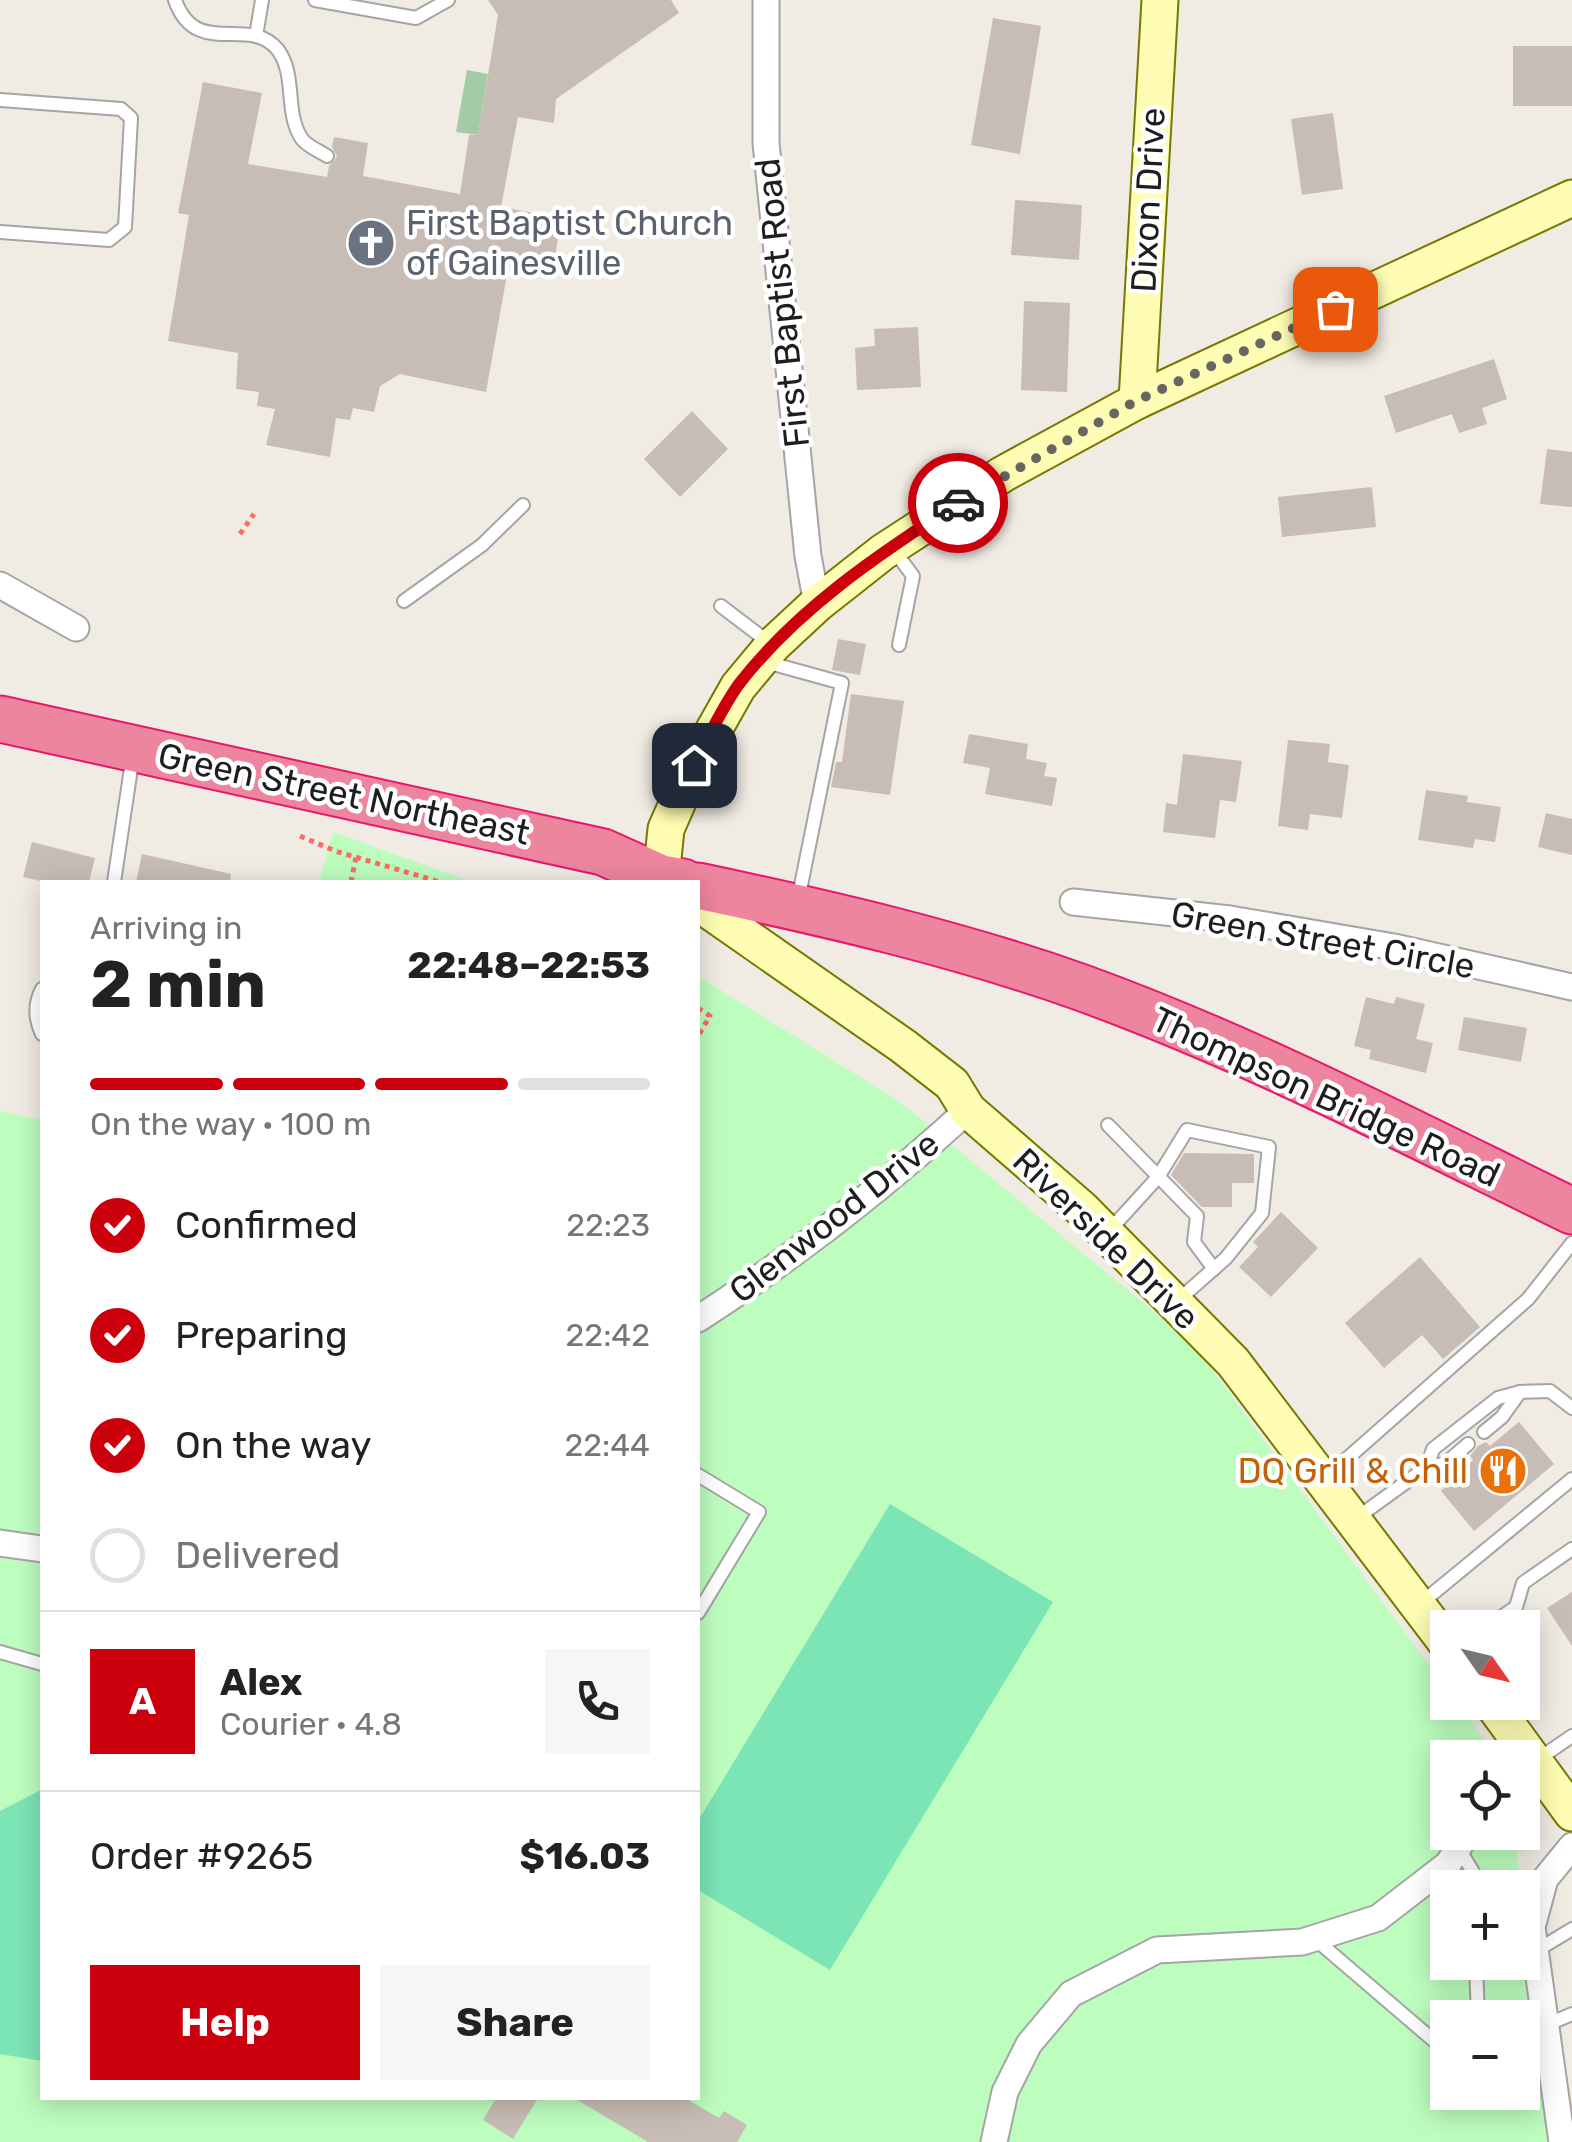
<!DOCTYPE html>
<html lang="en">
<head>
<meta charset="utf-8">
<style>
	:root { --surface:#fff; --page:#f6f6f6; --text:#222; --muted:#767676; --line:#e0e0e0; --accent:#cc000d }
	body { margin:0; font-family:Rubik,sans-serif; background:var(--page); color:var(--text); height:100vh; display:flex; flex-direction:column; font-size:38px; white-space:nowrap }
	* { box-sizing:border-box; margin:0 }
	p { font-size:32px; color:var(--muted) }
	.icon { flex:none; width:55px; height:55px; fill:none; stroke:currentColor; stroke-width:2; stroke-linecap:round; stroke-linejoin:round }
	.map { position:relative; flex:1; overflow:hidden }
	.drawer { position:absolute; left:40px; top:880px; width:660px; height:1220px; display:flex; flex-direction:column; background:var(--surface); border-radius:0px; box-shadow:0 5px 25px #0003 }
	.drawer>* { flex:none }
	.needle { width:65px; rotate:124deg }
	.fabs { position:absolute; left:1430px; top:1610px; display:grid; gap:20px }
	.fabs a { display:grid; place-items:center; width:110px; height:110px; border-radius:0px; background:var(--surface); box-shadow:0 5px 25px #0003; font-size:50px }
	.pin { position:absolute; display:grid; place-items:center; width:85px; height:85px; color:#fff; margin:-42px; border-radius:20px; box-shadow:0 5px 15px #0006 }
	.courier { position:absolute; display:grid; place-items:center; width:100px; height:100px; margin:-50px; border:8px solid #cc000d; border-radius:50%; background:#fff; color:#222; box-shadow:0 2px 12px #0007 }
	.headline em { font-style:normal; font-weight:700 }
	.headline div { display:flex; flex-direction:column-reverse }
	.headline { display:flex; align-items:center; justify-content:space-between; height:170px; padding:0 50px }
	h1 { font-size:65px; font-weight:700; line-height:75px }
	.bar { display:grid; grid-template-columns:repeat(4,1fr); gap:15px 10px; align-content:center; height:120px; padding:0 50px }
	.bar i { height:12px; border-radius:8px; background:var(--line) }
	.bar .selected { background:var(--accent) }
	.bar p { grid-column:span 4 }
	.line { display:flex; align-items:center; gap:25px; padding:0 50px; border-top:2px solid var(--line) }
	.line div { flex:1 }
	.round { display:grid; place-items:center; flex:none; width:105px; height:105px; border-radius:0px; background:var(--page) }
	ol { padding:0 50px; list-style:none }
	li { display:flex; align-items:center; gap:30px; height:110px }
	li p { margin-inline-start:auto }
	li .icon { padding:10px; border-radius:50%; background:var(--accent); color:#fff; stroke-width:4 }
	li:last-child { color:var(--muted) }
	li i { width:55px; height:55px; border:5px solid var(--line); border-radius:50% }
	.action { display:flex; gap:20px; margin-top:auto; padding:20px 50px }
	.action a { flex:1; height:115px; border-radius:0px; background:var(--accent); color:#fff; font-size:40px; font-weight:700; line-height:115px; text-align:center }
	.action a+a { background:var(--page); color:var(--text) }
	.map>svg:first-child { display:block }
	.cemetery { fill:#a3cba6 }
	.park { fill:#bdfdbe; fill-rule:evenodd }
	.pitch { fill:#7be5b6 }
	.building { fill:#c8bdb6 }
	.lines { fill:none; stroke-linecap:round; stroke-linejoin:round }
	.lane-casing { stroke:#a5a5a5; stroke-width:16 }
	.street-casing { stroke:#a5a5a5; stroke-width:29 }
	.secondary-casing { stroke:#747a00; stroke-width:39 }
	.highway-casing { stroke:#e7176b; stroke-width:49 }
	.path { stroke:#ff6b65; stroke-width:5; stroke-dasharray:5 5; stroke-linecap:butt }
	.lane { stroke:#fff; stroke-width:12 }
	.street { stroke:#fff; stroke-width:25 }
	.secondary { stroke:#fefdb3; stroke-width:35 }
	.highway { stroke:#ed859f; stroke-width:45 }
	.done { stroke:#686663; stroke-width:10; stroke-dasharray:0 18 }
	.route { stroke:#cc000d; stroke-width:12 }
	.labels { text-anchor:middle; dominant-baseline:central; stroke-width:9; stroke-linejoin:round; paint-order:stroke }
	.street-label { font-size:35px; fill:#1e1e1e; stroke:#fff }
	.worship-label { font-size:35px; fill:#5b616d; stroke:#fff; text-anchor:start }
	.food-label { font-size:35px; fill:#c56008; stroke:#fff; text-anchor:end }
</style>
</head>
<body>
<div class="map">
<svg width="1572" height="2142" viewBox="0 0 1572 2142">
	<rect width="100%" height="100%" fill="#f0ebe3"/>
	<polygon class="cemetery" points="467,70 488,74 478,135 456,132"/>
	<g class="park">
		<polygon points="333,832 472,882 319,882"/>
		<path d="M698,976L900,1102L1194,1345L1447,1690L1448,1702L1457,1703L1497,1757L1448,1758V1832L1515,1833L1521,1887L1448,1888V1962H1522L1523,1906L1532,1998L1561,2142H0V1111L37,1119L42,1117V2098H698ZM1448,2018H1522V2092H1448Z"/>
	</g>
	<g class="pitch">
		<polygon points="890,1504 1053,1602 830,1970 698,1890 698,1821"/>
		<polygon points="41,1790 42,1791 42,2061 0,2054 0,1811"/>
	</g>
	<g class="building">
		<polygon points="488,0 671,0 679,13 556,99 554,123 518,117 501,207 561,218 552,277 508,269 486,392 400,374 380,386 374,412 353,408 350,420 336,418 330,457 266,445 275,409 257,406 259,392 236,389 238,353 168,341 189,215 178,213 203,82 262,93 248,164 327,177 329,166 337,157 332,147 334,137 368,143 363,176 460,194 469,135 478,135 498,15"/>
		<polygon points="993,18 1041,26 1020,154 971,145"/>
		<rect x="1513" y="46" width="59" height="60"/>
		<polygon points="1333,113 1343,189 1302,195 1291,119"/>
		<polygon points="1015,200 1082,205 1079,260 1011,255"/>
		<polygon points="1024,301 1070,303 1067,392 1021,390"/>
		<polygon points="918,327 921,387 857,390 855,348 875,346 874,329"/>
		<polygon points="1494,359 1507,399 1482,408 1487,424 1459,433 1452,414 1396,433 1384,396"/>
		<polygon points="692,411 728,449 680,497 644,459"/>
		<polygon points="1547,449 1572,452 1572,507 1540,504"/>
		<polygon points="1372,487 1376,527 1282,537 1278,497"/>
		<polygon points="838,639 866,644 860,675 832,670"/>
		<polygon points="851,694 904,701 890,795 831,787 836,762 842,762"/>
		<polygon points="969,734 1028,744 1026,759 1047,763 1044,776 1057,778 1052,806 985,794 990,768 963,763"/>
		<polygon points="1288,740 1330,744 1328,762 1349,765 1342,818 1310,814 1308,830 1278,826"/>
		<polygon points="1183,754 1242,761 1236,802 1220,800 1215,838 1163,832 1166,803 1177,805"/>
		<polygon points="1426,790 1468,796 1467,802 1501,807 1495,842 1475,839 1473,848 1418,840"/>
		<polygon points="1546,813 1572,819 1572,855 1538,847"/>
		<polygon points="32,842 95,858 89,882 45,882 23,877"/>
		<polygon points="142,854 231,874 230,882 136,882"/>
		<polygon points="1366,997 1394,1004 1396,997 1425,1004 1416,1039 1433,1043 1426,1073 1369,1059 1371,1050 1354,1046"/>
		<polygon points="1464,1017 1527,1028 1521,1062 1458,1050"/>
		<polygon points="1184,1153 1254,1154 1254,1183 1232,1183 1232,1207 1202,1207 1171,1175"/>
		<polygon points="1281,1212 1318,1248 1271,1297 1239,1267 1258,1247 1253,1242"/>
		<polygon points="1420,1257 1480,1327 1443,1359 1422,1335 1384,1368 1345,1323"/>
		<polygon points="1519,1422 1554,1464 1474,1531 1441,1491 1473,1460 1470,1456 1478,1446 1486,1442 1490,1446"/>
		<polygon points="1572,1592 1572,1646 1547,1608"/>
		<polygon points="496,2098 538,2098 513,2139 483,2120"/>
		<polygon points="574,2098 685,2098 719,2118 724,2111 747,2125 737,2142 648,2142"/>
	</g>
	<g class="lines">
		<g class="lane-casing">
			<g id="lane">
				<path d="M175,0C196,60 250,14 278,50C297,76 284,113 302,139C307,146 319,151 327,156"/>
				<polyline points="315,0 416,18 448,0"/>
				<polyline points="256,36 262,0"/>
				<polyline points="0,100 121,109 131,118 125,227 109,240 0,232"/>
				<polyline points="893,549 913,576 899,645"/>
				<polyline points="404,601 482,545 523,505"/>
				<polyline points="721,606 771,644"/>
				<polyline points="766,662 842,683 798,900"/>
				<polyline points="114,882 133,755"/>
				<path d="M42,989C34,1004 35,1019 42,1034"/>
				<polyline points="1108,1125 1197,1216 1194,1242 1214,1269"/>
				<polyline points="1108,1232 1158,1177 1187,1130 1269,1147 1262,1213 1226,1258 1175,1303"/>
				<polyline points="1484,1432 1502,1417 1520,1392"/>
				<polyline points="1427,1467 1445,1464 1468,1444"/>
				<polyline points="698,1475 759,1512 698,1613"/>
				<polyline points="1325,1478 1528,1299 1572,1243"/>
				<polyline points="1354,1520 1427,1467 1433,1449 1498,1398 1520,1392 1550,1391 1572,1408"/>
				<polyline points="1420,1604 1572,1479"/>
				<polyline points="1485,1628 1516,1607 1523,1583 1572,1549"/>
				<polyline points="0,1652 42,1664"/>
				<polyline points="1537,1760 1572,1736"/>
				<polyline points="1458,1847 1473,1872 1473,1888"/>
				<polyline points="1315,1939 1439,2045 1448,2048"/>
				<polyline points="1536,1951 1572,1929"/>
				<polyline points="1476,1962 1478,2018"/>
				<polyline points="1546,2025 1572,2014"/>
			</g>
		</g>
		<g class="street-casing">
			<g id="street">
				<polyline points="766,0 766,143 808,556 817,604"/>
				<polyline points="0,585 76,628"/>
				<polyline points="1073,902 1230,919 1394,947 1572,987"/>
				<path d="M698,1319C794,1257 883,1188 968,1110"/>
				<polyline points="0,1543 42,1549"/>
				<polyline points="994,2142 1005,2092 1029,2044 1071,1994 1157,1950 1302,1942 1378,1918 1448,1864 1468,1832"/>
				<polyline points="1562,2142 1532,1927 1545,1879 1572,1846"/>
			</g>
		</g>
		<g class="secondary-casing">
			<g id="secondary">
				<polyline points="1137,401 1160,0"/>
				<polyline points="668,882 661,878 666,829 694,765 738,687 773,645 817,604 883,552 1003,474 1137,401 1572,198"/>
				<polyline points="698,903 903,1046 952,1084 968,1110 1082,1209 1233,1362 1448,1645"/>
				<polyline points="1491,1702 1572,1813"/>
			</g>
		</g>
		<g class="highway-casing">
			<g id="highway">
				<polyline points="0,719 603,852 661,878 683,882"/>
				<path d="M698,886C826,913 956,943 1080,987C1249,1048 1410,1132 1572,1211"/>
			</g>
		</g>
		<g class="path">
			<polyline points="240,534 254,514"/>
			<polyline points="300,836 335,851 440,882"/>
			<polyline points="351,882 356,857"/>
			<polyline points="698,1008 710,1016 698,1036"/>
		</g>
		<use href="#lane" class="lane"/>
		<use href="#street" class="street"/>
		<use href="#secondary" class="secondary"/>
		<use href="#highway" class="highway"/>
	</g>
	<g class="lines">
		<polyline class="done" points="958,503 1136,401 1335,309"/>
		<path class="route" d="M694,765C708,738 721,709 739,684C797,609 879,554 958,503"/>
	</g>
	<defs>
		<g id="church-disc" transform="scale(2.5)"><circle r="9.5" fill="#6b7280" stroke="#fff"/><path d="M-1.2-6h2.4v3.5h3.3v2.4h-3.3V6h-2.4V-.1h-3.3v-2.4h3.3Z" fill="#fff"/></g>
		<g id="restaurant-disc" transform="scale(2.5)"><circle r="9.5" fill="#e8710a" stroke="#fff"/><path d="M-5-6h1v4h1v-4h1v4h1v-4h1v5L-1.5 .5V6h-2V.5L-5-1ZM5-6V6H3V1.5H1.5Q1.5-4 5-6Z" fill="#fff"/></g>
	</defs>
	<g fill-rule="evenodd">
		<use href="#church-disc" x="371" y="243"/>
		<use href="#restaurant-disc" x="1503" y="1471"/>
	</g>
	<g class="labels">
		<g class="street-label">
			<text transform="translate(1148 200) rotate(-87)">Dixon Drive</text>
			<text transform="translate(782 303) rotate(-96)">First Baptist Road</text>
			<text transform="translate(344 794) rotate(12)">Green Street Northeast</text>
			<text transform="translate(1323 940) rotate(10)">Green Street Circle</text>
			<text transform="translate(1326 1097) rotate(25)">Thompson Bridge Road</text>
			<text transform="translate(834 1217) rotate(-38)">Glenwood Drive</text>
			<text transform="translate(1106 1239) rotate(44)">Riverside Drive</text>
		</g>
		<g class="worship-label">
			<text x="406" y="223">First Baptist Church<tspan x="406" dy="40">of Gainesville</tspan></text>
		</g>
		<g class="food-label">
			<text x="1468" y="1471">DQ Grill &amp; Chill</text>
		</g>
	</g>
</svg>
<div class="fabs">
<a><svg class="needle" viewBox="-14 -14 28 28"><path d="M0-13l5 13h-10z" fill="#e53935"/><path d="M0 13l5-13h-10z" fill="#767676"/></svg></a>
<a><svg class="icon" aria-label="locate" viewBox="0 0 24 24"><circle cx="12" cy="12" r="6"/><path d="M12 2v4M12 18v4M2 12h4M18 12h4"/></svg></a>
<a>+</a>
<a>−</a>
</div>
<div class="pin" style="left:1335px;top:309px;background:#ea580c"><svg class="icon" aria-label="bag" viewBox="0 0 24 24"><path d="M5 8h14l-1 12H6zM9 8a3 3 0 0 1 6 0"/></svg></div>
<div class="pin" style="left:694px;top:765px;background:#1f2937"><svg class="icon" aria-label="home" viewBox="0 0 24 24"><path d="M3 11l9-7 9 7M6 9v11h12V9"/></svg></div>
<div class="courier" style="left:958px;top:503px"><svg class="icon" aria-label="car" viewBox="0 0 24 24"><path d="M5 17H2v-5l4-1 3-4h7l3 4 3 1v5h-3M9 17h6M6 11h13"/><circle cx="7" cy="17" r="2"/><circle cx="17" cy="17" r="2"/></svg></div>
<section class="drawer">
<div class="headline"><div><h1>2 min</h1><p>Arriving in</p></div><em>22:48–22:53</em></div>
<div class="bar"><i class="selected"></i><i class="selected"></i><i class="selected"></i><i></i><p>On the way · 100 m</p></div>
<ol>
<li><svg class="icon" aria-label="check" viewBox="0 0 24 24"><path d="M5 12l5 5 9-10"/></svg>Confirmed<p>22:23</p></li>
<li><svg class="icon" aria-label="check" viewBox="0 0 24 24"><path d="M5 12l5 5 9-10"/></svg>Preparing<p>22:42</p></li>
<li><svg class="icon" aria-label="check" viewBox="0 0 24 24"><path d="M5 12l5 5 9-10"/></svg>On the way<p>22:44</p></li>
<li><i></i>Delivered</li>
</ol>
<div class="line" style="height:180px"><b class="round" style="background:var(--accent);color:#fff">A</b><div><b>Alex</b><p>Courier · 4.8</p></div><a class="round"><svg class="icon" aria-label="phone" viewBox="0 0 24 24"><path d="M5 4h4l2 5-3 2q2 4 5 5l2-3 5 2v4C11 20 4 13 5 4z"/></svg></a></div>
<div class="line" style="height:130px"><div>Order #9265</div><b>$16.03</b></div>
<div class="action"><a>Help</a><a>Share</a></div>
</section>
</div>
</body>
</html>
